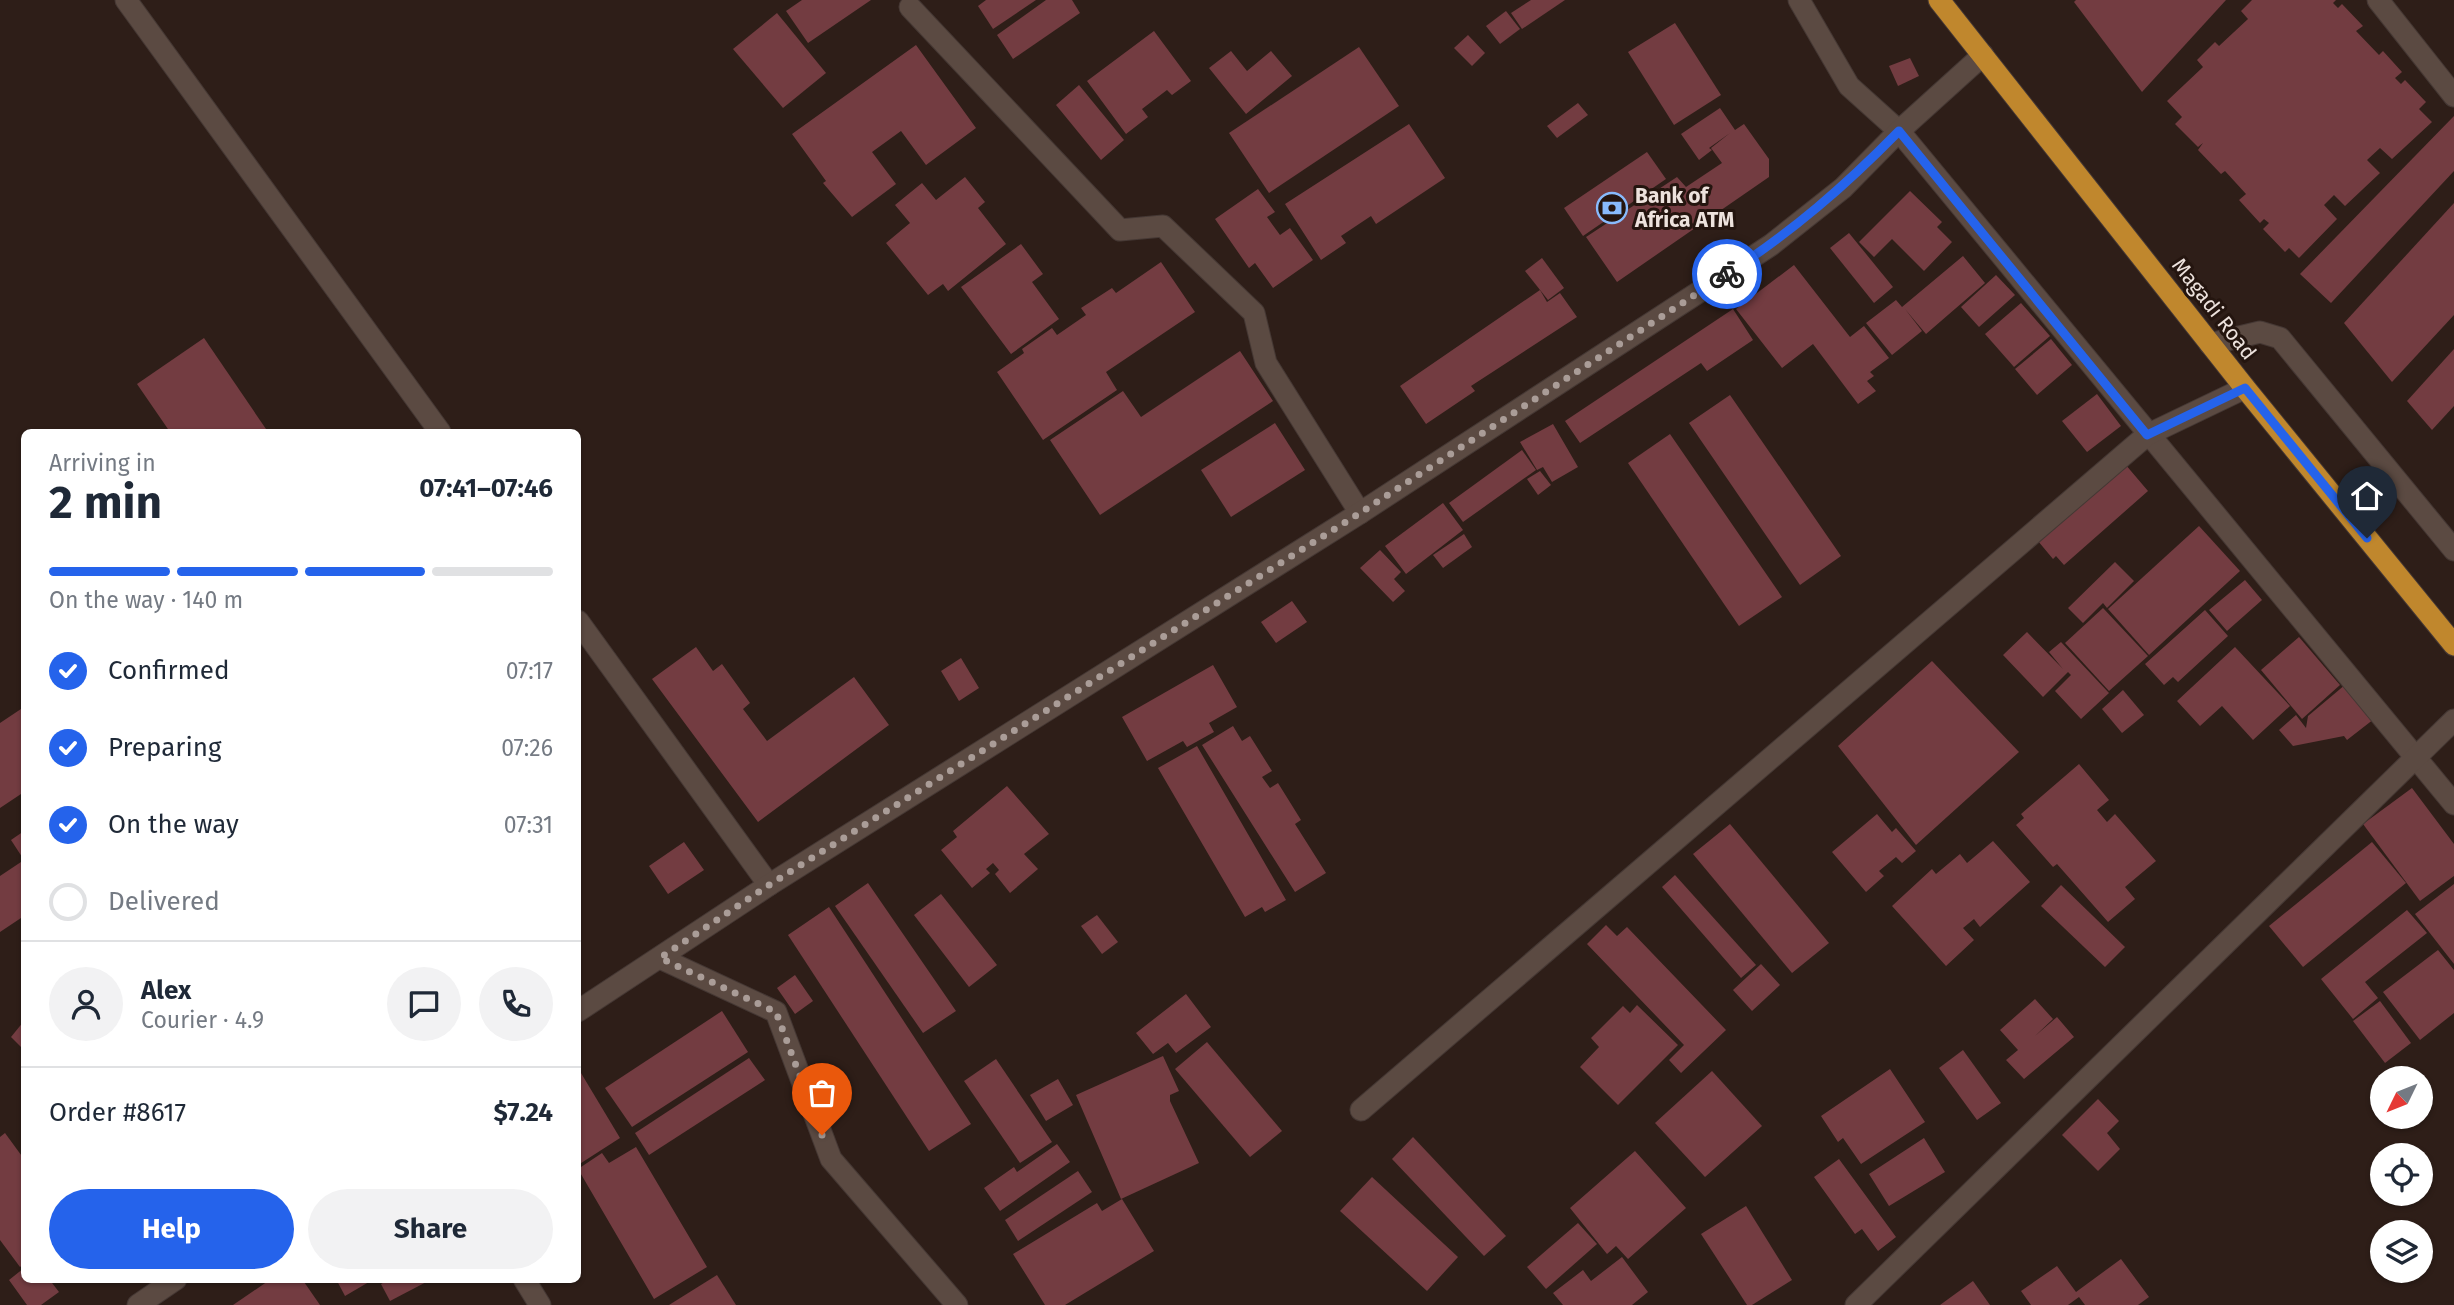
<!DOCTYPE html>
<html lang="en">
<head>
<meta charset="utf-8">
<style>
	:root { --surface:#fff; --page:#f2f2f3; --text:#1f2937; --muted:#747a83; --line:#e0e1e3; --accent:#2563eb }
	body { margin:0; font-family:"Fira Sans",sans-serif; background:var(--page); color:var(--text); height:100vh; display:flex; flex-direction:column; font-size:26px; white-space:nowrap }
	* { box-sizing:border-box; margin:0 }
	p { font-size:23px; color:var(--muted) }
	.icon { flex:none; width:38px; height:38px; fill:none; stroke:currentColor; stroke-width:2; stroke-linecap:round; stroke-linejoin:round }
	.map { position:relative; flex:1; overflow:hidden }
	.side { position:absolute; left:21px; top:429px; width:560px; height:854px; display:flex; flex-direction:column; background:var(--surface); border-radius:10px; box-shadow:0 2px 5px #0004 }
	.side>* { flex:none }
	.needle { width:46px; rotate:227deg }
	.fabs { position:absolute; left:2370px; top:1066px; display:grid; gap:14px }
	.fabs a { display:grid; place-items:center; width:63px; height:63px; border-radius:50%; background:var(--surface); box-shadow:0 2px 5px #0004; font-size:35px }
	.pin { position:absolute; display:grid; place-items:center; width:60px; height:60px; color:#fff; margin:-72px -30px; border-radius:50% 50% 50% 0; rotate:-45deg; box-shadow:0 0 7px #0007 }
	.pin .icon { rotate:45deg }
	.courier { position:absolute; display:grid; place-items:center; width:70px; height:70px; margin:-35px; border:5px solid #2563eb; border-radius:50%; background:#fff; color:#222; box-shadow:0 2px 9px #0007 }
	.summary em { font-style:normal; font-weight:700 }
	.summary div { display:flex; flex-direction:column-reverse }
	.summary { display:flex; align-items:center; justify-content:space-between; height:119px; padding:0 28px }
	h1 { font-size:46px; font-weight:700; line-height:52px }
	.bar { display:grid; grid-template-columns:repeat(4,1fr); gap:10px 7px; align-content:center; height:84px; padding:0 28px }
	.bar i { height:9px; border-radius:5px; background:var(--line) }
	.bar .on { background:var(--accent) }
	.bar p { grid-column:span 4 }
	.line { display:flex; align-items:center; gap:18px; padding:0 28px; border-top:2px solid var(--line) }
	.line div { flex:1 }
	.round { display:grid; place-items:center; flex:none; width:74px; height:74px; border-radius:37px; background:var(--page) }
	ol { padding:0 28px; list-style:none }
	li { display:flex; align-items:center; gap:21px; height:77px }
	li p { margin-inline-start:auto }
	li .icon { padding:7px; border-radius:50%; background:var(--accent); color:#fff; stroke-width:4 }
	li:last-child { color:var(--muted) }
	li i { width:38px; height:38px; border:4px solid var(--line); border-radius:50% }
	.button { display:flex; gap:14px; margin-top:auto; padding:14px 28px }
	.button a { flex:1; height:80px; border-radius:42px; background:var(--accent); color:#fff; font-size:28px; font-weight:700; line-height:80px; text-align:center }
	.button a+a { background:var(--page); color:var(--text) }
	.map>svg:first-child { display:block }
	.building { fill:#733c41 }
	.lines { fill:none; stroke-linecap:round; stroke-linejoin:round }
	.minor-casing { stroke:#453834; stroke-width:23 }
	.highway-casing { stroke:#453834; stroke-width:23 }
	.minor { stroke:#5b4a42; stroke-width:21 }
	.highway { stroke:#c0872d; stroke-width:21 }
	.done { stroke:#aa9d98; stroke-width:7; stroke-dasharray:0 12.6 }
	.route { stroke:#2563eb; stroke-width:9 }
	.labels { text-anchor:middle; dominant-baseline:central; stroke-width:6; stroke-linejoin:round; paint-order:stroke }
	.poi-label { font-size:21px; font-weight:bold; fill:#ede2dd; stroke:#24150f; text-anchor:start }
	.street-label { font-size:21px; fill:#ede2dd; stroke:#24150f }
</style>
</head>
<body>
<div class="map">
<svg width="2454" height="1305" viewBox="0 0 2454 1305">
	<rect width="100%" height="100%" fill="#2e1e18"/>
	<g class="building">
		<polygon points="802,0 871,0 808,43 786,11"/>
		<polygon points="986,0 1036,0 993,29 978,6"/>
		<polygon points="1046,0 1072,0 1080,13 1013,59 997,35"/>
		<polygon points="1531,0 1565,0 1522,29 1511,13"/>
		<polygon points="2076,0 2226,0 2142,92 2074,2"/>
		<polygon points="2252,0 2336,0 2333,3 2338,8 2342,4 2363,26 2356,31 2379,55 2383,51 2402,72 2395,78 2401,84 2405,80 2426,102 2419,109 2432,122 2392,159 2380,148 2367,160 2380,173 2345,206 2334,195 2324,205 2337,219 2299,258 2289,248 2285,252 2263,229 2269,223 2264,219 2260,223 2239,200 2246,194 2225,171 2221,174 2198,150 2203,143 2198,147 2175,124 2182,117 2167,101 2203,67 2197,60 2215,42 2219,46 2248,19 2241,11"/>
		<polygon points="1506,11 1520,29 1500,44 1486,26"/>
		<polygon points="777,13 826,73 783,108 733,49"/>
		<polygon points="1675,23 1721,95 1674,125 1628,52"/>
		<polygon points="1154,31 1191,81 1172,95 1167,90 1142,109 1148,117 1126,134 1087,81"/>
		<polygon points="1468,35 1485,53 1472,66 1454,48"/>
		<polygon points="916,45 976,128 926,165 901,131 872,152 896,184 852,217 823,183 826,181 792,134"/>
		<polygon points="1359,47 1399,106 1269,193 1229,133"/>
		<polygon points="1231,51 1247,71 1271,51 1292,76 1246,114 1209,68"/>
		<polygon points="1910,58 1919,76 1898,86 1889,66"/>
		<polygon points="1079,85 1124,140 1101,160 1056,105"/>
		<polygon points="1578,103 1588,115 1557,138 1547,126"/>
		<polygon points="1720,108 1735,130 1744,124 1769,159 1769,177 1617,282 1586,237 1677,177 1686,187 1722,163 1711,148 1730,133 1709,148 1712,150 1699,160 1681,134"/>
		<polygon points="2454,116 2454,171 2331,303 2300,274"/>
		<polygon points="1409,124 1445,178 1376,224 1371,216 1341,236 1346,243 1321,260 1285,204"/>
		<polygon points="1647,152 1666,179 1583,236 1564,208"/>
		<polygon points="965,177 985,202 978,208 1006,244 948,291 943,284 928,295 886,243 910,223 895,205 922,183 936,200"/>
		<polygon points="1258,189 1275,212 1267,217 1280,235 1290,228 1313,260 1273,288 1255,263 1249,268 1215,219"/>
		<polygon points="1910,191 1942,222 1937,227 1952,242 1924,271 1892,239 1874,257 1859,242"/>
		<polygon points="2454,203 2454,315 2392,382 2344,323"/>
		<polygon points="1849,233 1893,287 1874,303 1830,248"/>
		<polygon points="1021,244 1043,274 1032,282 1059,319 1011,354 961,287"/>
		<polygon points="1963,256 1985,283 1926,334 1905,309 1922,331 1892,355 1866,323 1896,300 1902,307"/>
		<polygon points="1542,258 1564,288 1548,300 1525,271"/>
		<polygon points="1161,262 1195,312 1106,372 1117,390 1043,440 997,372 1024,353 1022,349 1052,328 1057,335 1086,315 1081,308 1112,288 1116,293"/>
		<polygon points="1794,265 1850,337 1864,326 1889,358 1870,372 1874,376 1867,381 1876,391 1858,404 1813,344 1782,368 1736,309"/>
		<polygon points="1996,275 2015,295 1979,327 1961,307"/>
		<polygon points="1540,290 1547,302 1560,293 1577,317 1471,386 1475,391 1426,424 1400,386"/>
		<polygon points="2021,303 2050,336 2014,367 1985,334"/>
		<polygon points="1733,309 1753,340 1707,371 1701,363 1580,443 1565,421"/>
		<polygon points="204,338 266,429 261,432 170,432 137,384"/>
		<polygon points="2051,339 2072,365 2037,395 2015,369"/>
		<polygon points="2454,349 2454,406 2432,430 2407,401"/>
		<polygon points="1240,351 1273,401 1100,515 1050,440 1123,391 1141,417"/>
		<polygon points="2097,394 2121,426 2087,452 2062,421"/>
		<polygon points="1730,395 1841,556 1800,585 1689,423"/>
		<polygon points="1275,423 1305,470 1231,517 1201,470"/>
		<polygon points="1553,424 1578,467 1552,482 1543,467 1537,470 1520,442"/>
		<polygon points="1670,434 1782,597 1739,626 1628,463"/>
		<polygon points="1522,450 1536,470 1463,522 1449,503"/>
		<polygon points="2125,464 2148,491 2064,565 2056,556 2053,559 2038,541"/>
		<polygon points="1540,471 1551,485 1538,495 1527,479"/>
		<polygon points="1443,503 1463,530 1406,574 1385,546"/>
		<polygon points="2199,526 2240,571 2149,655 2108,609"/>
		<polygon points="1464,534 1472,547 1443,568 1433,555"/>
		<polygon points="1380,550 1401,572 1394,579 1405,591 1393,602 1360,568"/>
		<polygon points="2115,562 2134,581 2107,608 2103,603 2083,623 2068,608"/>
		<polygon points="2245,580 2262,600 2227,631 2209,610"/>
		<polygon points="1292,601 1307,622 1276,643 1261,622"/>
		<polygon points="2103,608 2148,656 2109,691 2065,643"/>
		<polygon points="2205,610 2228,636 2178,682 2173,677 2164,685 2145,664"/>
		<polygon points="2027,632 2063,669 2049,652 2061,642 2109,693 2081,719 2055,691 2071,675 2068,672 2043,697 2003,655"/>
		<polygon points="2299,637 2340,685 2302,719 2261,670"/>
		<polygon points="696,647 713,671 722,664 750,703 743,709 767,741 854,677 889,725 758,822 652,679"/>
		<polygon points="2235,647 2290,706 2253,740 2222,706 2200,726 2177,701"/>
		<polygon points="961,658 979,688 959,701 941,671"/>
		<polygon points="1932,661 2019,752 1916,845 1838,746"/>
		<polygon points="1213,665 1237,707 1209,723 1214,732 1187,747 1183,741 1147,761 1122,717"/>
		<polygon points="2346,684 2374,719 2347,740 2344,736 2293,746 2279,730 2296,715 2306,728 2308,716"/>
		<polygon points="2123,690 2144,715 2122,733 2102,709"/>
		<polygon points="24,707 24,792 0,808 0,723"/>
		<polygon points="1233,726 1242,741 1250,736 1272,771 1262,777 1270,788 1278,783 1301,820 1295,824 1326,873 1295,892 1202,745"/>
		<polygon points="1197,746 1286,900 1265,912 1262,907 1245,917 1158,768"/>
		<polygon points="2079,764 2109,800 2097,810 2107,822 2115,814 2156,861 2125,887 2135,899 2108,922 2057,864 2053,867 2016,825 2024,818 2021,814"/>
		<polygon points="1007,786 1049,834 1024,854 1038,869 1010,893 995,874 999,870 993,863 986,869 990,873 972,888 941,850 957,837 953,831"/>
		<polygon points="2412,788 2454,844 2454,876 2420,901 2363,824"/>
		<polygon points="1877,814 1892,832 1896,828 1916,851 1902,863 1896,857 1879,871 1884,876 1866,892 1832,852"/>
		<polygon points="1730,824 1829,943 1792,973 1693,854"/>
		<polygon points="24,831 24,860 11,840"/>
		<polygon points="1993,841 2030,882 1980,927 1974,919 1963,928 1974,940 1946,966 1892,906 1932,869 1936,874 1960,854 1967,863"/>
		<polygon points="684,842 704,870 668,894 649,866"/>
		<polygon points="2372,842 2406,883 2303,967 2269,926"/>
		<polygon points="24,860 24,916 0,932 0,876"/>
		<polygon points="1675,875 1756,965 1741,978 1662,887"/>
		<polygon points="868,883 956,1011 923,1033 835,906"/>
		<polygon points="2454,884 2454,964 2415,914"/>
		<polygon points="2061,885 2125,947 2105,967 2041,906"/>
		<polygon points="941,894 997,965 969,987 914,915"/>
		<polygon points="829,907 971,1124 929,1151 788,935"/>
		<polygon points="2407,910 2427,933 2365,982 2378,998 2353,1019 2321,979"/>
		<polygon points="1097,915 1118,942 1102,954 1081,926"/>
		<polygon points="1606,925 1617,936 1627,927 1726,1030 1681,1073 1669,1060 1684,1045 1587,944"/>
		<polygon points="2438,950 2454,970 2454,1013 2420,1040 2383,992"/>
		<polygon points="1761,964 1780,985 1752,1011 1733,990"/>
		<polygon points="795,975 813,1001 795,1014 777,988"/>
		<polygon points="1186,994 1211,1027 1176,1053 1168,1043 1153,1054 1136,1033"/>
		<polygon points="2035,999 2053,1019 2035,1036 2057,1017 2074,1037 2024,1079 2006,1060 2018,1050 2000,1030"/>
		<polygon points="2380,1001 2411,1043 2385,1063 2353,1021"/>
		<polygon points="1637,1005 1678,1045 1618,1105 1580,1067 1599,1047 1591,1038 1623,1006 1630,1013"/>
		<polygon points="722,1011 748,1052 632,1127 605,1088"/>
		<polygon points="24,1021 24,1050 11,1037"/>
		<polygon points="1207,1042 1282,1131 1250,1157 1175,1069"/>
		<polygon points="1963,1050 2001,1103 1977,1120 1939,1068"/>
		<polygon points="1163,1056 1179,1091 1170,1095 1170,1101 1199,1163 1121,1199 1076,1095"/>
		<polygon points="749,1058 765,1080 649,1155 635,1133"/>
		<polygon points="996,1059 1052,1142 1020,1163 964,1081"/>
		<polygon points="578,1068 620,1138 578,1165"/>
		<polygon points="1890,1069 1925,1122 1861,1164 1843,1138 1838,1142 1821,1116"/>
		<polygon points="1712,1071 1762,1126 1705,1177 1655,1123"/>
		<polygon points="1058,1079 1073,1105 1046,1121 1030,1095"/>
		<polygon points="2098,1099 2119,1121 2107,1133 2120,1149 2098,1171 2062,1135"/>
		<polygon points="5,1133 24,1159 24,1264 20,1267 0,1240 0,1137"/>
		<polygon points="1413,1137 1506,1236 1484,1256 1392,1159"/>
		<polygon points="1924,1138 1945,1172 1889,1206 1869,1174"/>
		<polygon points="1057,1144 1070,1162 1000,1211 984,1188 1014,1167 1017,1172"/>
		<polygon points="636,1147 707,1267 654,1299 578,1169 602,1153 609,1163"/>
		<polygon points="1635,1151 1686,1208 1628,1259 1616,1246 1607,1254 1570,1208"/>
		<polygon points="1839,1159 1896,1237 1878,1251 1862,1229 1855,1234 1814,1177"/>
		<polygon points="1078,1171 1092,1192 1018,1241 1005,1220"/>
		<polygon points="1372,1177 1458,1257 1427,1291 1340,1211"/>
		<polygon points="1122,1199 1154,1251 1065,1305 1045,1305 1013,1254 1097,1203 1102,1211"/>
		<polygon points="1746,1206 1792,1280 1752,1305 1747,1305 1701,1234"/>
		<polygon points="1578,1223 1597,1244 1546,1289 1527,1267"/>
		<polygon points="1622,1257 1648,1292 1632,1305 1563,1305 1553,1293 1583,1270 1591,1281"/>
		<polygon points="2121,1259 2149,1297 2138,1305 2085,1305 2079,1297 2068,1305 2031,1305 2021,1291 2057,1266 2076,1292"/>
		<polygon points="24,1268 24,1279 49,1279 59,1292 41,1305 27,1305 9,1280"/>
		<polygon points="717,1275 736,1305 669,1305"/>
		<polygon points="271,1279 302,1279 320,1305 233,1305"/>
		<polygon points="336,1279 374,1279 345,1296"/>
		<polygon points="390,1279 432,1279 390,1301 381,1284"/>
		<polygon points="1973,1281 1990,1305 1940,1305"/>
	</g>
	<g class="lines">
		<g class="minor-casing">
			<g id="minor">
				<polyline points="126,0 440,432"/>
				<polyline points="1799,0 1849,86 1899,131 2454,804"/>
				<polyline points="2378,0 2454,96"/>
				<polyline points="910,7 1120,230 1163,226 1254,313 1266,363 1360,513"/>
				<polyline points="2210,344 2260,332 2280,338 2454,550"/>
				<polyline points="578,621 769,885"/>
				<polyline points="660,958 776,1012 831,1159 957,1305"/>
				<polyline points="578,1011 769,885 1360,513 1771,245 1843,188 1899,131 1983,55"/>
				<polyline points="1361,1110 2147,435 2245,388"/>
				<polyline points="524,1279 540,1305"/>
				<polyline points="138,1305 176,1279"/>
				<polyline points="1856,1305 2454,720"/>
			</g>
		</g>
		<g class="highway-casing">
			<polyline id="highway" points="1939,0 2245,388 2454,645"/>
		</g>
		<use href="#minor" class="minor"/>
		<use href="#highway" class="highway"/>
	</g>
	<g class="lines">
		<polyline class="done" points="822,1135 776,1012 660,958 769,885 1360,513 1727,274"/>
		<path class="route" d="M1727,274C1793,231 1844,187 1899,131L2147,435L2245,388L2367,538"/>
	</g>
	<defs>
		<g id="bank-ring" transform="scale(1.575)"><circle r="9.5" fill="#24150f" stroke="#88bafc" stroke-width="1.5"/><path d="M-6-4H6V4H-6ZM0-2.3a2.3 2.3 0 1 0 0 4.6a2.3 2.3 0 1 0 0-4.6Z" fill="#88bafc"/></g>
	</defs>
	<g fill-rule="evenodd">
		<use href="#bank-ring" x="1612" y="208"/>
	</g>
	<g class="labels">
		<g class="poi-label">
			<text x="1635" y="196">Bank of<tspan x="1635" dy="24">Africa ATM</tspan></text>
		</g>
		<g class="street-label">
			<text transform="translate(2214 309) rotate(52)">Magadi Road</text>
		</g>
	</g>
</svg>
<div class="fabs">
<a><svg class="needle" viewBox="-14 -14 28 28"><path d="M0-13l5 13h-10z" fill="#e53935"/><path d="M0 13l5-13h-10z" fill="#747a83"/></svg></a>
<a><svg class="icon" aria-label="locate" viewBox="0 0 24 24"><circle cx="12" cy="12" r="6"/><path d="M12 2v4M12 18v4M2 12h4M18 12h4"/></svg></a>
<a><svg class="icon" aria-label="layers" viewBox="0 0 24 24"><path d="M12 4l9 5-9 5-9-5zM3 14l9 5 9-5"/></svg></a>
</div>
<div class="pin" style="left:822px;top:1135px;background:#ea580c"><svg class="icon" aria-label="bag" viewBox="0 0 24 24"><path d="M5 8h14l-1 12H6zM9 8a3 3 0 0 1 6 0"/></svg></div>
<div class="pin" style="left:2367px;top:538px;background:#1f2937"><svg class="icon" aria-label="home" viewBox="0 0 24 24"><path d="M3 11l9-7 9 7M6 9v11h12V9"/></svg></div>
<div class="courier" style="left:1727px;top:274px"><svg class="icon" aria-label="bike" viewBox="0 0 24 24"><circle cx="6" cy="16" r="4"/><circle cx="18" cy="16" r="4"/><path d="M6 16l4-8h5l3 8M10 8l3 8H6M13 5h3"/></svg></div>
<section class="side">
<div class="summary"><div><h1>2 min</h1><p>Arriving in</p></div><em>07:41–07:46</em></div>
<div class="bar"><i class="on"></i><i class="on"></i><i class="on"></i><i></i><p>On the way · 140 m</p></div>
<ol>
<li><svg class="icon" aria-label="check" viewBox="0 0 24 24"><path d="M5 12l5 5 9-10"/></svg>Confirmed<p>07:17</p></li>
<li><svg class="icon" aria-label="check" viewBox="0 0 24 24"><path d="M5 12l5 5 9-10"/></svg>Preparing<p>07:26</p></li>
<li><svg class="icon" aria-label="check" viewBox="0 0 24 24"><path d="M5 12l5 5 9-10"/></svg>On the way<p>07:31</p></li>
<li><i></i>Delivered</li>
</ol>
<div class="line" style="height:126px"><a class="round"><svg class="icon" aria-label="person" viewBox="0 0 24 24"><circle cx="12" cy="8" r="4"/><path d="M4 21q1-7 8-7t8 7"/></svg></a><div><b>Alex</b><p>Courier · 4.9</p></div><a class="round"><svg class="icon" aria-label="chat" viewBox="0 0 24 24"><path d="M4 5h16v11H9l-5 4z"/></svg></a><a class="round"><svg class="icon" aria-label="phone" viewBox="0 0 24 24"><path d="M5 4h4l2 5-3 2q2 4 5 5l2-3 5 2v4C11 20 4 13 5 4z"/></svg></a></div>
<div class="line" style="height:91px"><div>Order #8617</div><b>$7.24</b></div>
<div class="button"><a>Help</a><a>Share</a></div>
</section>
</div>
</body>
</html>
